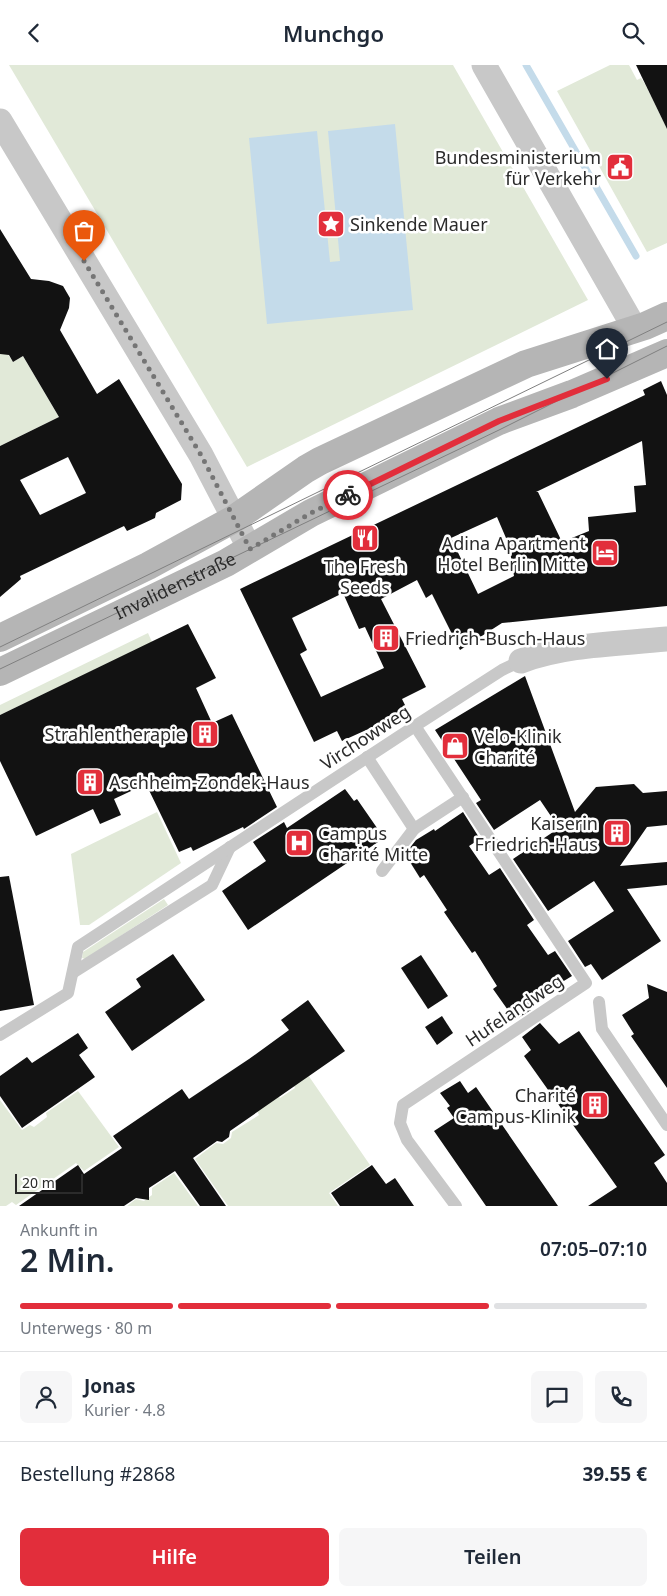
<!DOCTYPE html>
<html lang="de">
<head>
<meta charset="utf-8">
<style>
	:root { --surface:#fff; --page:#f6f6f7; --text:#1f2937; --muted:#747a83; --line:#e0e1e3; --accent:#e22e3b }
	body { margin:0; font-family:"Noto Sans",sans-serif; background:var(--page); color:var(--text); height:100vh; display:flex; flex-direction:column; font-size:19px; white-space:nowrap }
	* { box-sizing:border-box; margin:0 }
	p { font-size:16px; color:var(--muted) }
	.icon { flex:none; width:28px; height:28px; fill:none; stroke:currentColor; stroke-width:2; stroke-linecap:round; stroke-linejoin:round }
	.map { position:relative; height:1141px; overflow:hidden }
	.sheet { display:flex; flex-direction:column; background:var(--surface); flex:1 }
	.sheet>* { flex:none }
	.scale { position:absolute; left:15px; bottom:12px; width:68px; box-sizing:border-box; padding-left:5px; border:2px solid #2b2b2b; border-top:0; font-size:14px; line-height:18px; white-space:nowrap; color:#2b2b2b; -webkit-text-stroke:4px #fff; paint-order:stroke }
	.pin { position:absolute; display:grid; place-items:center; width:42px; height:42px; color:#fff; margin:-51px -21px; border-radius:50% 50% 50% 0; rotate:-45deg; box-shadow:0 0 5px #0007 }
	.pin .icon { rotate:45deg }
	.courier { position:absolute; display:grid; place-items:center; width:50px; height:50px; margin:-25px; border:4px solid #e22e3b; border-radius:50%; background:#fff; color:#222; box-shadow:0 1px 6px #0007 }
	.headline em { font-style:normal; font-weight:600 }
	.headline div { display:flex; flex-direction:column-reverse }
	.headline { display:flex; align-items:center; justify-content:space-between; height:85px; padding:0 20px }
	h1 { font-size:32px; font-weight:600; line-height:38px }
	.bar { display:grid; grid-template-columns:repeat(4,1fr); gap:8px 5px; align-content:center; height:60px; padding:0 20px }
	.bar i { height:6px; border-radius:4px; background:var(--line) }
	.bar .current { background:var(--accent) }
	.bar p { grid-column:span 4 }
	.line { display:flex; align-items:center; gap:12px; padding:0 20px; border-top:1px solid var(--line) }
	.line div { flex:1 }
	.round { display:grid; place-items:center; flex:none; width:52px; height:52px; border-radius:8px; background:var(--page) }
	.cta { display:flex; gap:10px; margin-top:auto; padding:10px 20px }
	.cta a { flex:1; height:58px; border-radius:8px; background:var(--accent); color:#fff; font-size:20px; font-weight:600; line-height:58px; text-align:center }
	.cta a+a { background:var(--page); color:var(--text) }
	header { display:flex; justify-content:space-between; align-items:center; height:65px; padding:0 20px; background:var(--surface); font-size:22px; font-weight:600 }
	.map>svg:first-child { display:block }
	.green { fill:#e1e9d8 }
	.water { fill:#c4dbea }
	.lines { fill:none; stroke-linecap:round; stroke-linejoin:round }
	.stream { stroke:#c4dbea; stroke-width:7 }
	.building { fill:#121212; fill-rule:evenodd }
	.service { stroke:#c8c8c8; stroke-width:12 }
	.minor { stroke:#c8c8c8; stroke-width:25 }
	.secondary { stroke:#b5b5b5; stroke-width:28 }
	.tram { stroke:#808080; stroke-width:1 }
	.done { stroke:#757575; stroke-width:5; stroke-dasharray:0 9 }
	.route { stroke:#e22e3b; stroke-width:6 }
	.labels { text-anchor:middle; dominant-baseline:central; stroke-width:5; stroke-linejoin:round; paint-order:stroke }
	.poi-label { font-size:18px; fill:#2b2b2b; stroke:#fff; text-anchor:end }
	.street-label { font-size:18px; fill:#2b2b2b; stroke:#fff }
</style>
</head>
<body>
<header><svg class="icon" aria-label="back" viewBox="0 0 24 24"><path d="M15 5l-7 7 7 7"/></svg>Munchgo<svg class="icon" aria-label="search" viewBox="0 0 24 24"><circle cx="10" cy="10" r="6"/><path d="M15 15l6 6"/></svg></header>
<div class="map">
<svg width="667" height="1141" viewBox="0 0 667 1141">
	<rect width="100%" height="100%" fill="#fff"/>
	<g class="green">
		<polygon points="9,0 453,0 588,235 247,402"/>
		<polygon points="610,0 629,0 637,15 641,13 645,19 667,64 667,178 647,187 557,26"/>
		<polygon points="7,288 13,297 23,291 59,352 0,381 0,289"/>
		<polygon points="148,568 152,577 0,650 0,640"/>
		<polygon points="157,747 181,798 89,860 80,860 71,789"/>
		<polygon points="164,834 168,840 85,894 82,893 83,887"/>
		<polygon points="308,1010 370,1100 329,1128 338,1141 228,1141 195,1094 216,1078 223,1079 231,1073 232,1067 259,1050 257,1046 278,1031 280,1033 295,1023 293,1019"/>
		<polygon points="78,1026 119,1082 84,1106 76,1098 16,1140 12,1137 6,1141 0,1141 0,1035 22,1065 30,1060 34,1062 47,1052 46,1048"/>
		<polygon points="174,1108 198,1141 127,1141 136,1134 144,1136 152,1130 152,1123"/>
	</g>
	<polygon class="water" points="395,59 413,245 267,259 249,73 317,66 330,197 340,196 328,66"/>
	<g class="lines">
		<polyline class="stream" points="526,0 636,191"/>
	</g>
	<g class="building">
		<polygon points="636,0 667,0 667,64"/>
		<path d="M0,164L31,214L49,216L63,221L70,233L69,243L60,265L97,329L119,314L182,419L181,435L156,448L155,453L127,466L124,461L20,511L21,514L0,532V381L59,352L23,291L13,297L9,290L0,289ZM68,392L86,428L40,450L20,415Z"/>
		<path d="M661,316L667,330V541L502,558L460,585L432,529L426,533L417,515L381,534L426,622L402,634L408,646L342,676L337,666L314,677L240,524L645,330L643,325ZM642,376L646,420L634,421L636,447L588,452L589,466L562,477L538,427H536ZM497,452L509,480L514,511L478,529L451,473ZM343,528L359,564L365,562L384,603L321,632L300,589L307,585L292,553Z"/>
		<polygon points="188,559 216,613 196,623 212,658 232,649 277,742 244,764 243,762 193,786 191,782 179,787 146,719 114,734 121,750 100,759 93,744 36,771 0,696 0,650"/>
		<polygon points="525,611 575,747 596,722 634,719 643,728 667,726 667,760 647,762 620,801 667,797 667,820 627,824 661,876 602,915 591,899 585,902 568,876 614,846 594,816 548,846 513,794 559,763 540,735 494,765 476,738 481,735 435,665"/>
		<polygon points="345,724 354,736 357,734 384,773 248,865 222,826 266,796 253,777 284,757 287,763"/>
		<polygon points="463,747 480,774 469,781 489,810 500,803 534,855 527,860 548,890 555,886 572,911 544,928 545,931 528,942 531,945 515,955 493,924 497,921 475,886 472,888 444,847 447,845 424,810 420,813 405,789 416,775 434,764 435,766"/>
		<polygon points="9,811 34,940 0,946 0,812"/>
		<polygon points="173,889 205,935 132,986 105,947 141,922 136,914"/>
		<polygon points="421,890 448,931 428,944 401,903"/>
		<polygon points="647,919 667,927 667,1023 631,971 634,969 622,950 649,933"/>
		<polygon points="308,935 345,986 230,1066 229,1072 222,1077 217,1076 193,1093 226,1141 200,1141 175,1106 149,1123 149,1135 136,1133 124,1141 19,1141 78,1100 84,1109 122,1083 113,1071 182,1024 189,1034 249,994 289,965 281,955"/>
		<polygon points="442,951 453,968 437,980 425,962"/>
		<polygon points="540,958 559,979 579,966 665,1090 654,1098 667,1118 667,1141 588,1141 617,1122 524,991 531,985 522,972"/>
		<polygon points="78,968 88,983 79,990 95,1012 22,1063 0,1031 0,1011 27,992 32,998"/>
		<polygon points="460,1016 468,1028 476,1022 558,1141 486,1141 434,1066 454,1053 447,1043 450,1041 440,1028"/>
		<polygon points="372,1100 386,1119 395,1113 414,1141 340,1141 331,1128"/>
	</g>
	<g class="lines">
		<g class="service">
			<polyline points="415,661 586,918 403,1040 400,1058 407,1075 456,1141"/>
			<polyline points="367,692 414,764 463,732"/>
			<polyline points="382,806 414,764"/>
			<polyline points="74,907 212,820 230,782"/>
			<polyline points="599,937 602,964 667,1060"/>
			<polyline points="0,970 68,928 78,882 415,661 502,605 521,596"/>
		</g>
		<g class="minor">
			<polyline points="484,0 635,264"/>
			<polyline points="0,56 201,390 250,484"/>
			<path d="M521,596C566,579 619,579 667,574"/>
		</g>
		<g class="secondary">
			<polyline points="0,573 148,501 234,454 306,404 320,396 526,299 645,261 667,251"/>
			<polyline points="0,607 226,498 311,448 499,356 572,329 667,288"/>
		</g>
		<g class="tram">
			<polyline points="0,582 667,257"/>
			<path id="s1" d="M0,604L499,365L667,281"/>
		</g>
	</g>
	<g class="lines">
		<polyline class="done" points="84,196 201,390 250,484 311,448 348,430"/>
		<polyline class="route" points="348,430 499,356 607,314"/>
	</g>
	<defs>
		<g id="civic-square" transform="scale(1.4375)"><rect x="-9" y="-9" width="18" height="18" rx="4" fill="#e22e3b" stroke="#fff"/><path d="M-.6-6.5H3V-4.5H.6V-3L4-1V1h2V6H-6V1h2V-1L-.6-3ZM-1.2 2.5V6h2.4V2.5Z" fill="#fff"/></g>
		<g id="sight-square" transform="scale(1.4375)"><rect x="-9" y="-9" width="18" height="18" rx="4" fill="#e22e3b" stroke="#fff"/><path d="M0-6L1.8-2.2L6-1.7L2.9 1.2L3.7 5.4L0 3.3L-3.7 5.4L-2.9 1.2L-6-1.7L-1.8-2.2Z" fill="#fff"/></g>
		<g id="restaurant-square" transform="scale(1.4375)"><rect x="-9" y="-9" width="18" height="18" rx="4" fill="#e22e3b" stroke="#fff"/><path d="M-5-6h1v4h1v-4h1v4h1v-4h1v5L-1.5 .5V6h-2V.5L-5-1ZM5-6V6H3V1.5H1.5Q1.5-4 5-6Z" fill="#fff"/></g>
		<g id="hotel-square" transform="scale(1.4375)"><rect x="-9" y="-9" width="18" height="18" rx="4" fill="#e22e3b" stroke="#fff"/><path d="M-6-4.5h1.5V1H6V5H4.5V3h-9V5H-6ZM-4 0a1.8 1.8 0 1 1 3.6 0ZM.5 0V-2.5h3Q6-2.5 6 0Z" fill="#fff"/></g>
		<g id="building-square" transform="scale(1.4375)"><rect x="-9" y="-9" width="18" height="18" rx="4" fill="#e22e3b" stroke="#fff"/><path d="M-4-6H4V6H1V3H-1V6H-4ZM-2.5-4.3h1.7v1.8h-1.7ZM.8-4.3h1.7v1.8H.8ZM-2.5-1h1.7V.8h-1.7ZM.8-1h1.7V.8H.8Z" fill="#fff"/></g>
		<g id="shop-square" transform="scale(1.4375)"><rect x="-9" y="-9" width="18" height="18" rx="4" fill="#e22e3b" stroke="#fff"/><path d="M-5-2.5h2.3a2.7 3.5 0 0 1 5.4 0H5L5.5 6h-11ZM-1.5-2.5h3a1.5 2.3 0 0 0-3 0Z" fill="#fff"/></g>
		<g id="hospital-square" transform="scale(1.4375)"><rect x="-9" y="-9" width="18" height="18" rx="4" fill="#e22e3b" stroke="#fff"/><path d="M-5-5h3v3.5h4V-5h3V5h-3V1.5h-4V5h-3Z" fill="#fff"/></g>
	</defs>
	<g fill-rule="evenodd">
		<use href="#civic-square" x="620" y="102"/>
		<use href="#sight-square" x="331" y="159"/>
		<use href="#restaurant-square" x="365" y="473"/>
		<use href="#hotel-square" x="605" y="488"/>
		<use href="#building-square" x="386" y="573"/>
		<use href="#building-square" x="205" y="669"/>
		<use href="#shop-square" x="455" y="681"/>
		<use href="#building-square" x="90" y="717"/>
		<use href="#building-square" x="617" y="768"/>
		<use href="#hospital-square" x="299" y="778"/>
		<use href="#building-square" x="595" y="1040"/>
	</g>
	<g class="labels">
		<g class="poi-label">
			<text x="601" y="92">Bundesministerium<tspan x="601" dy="21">für Verkehr</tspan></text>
			<text x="350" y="159" text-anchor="start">Sinkende Mauer</text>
			<text x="586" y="478">Adina Apartment<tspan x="586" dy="21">Hotel Berlin Mitte</tspan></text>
			<text x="365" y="501" text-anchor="middle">The Fresh<tspan x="365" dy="21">Seeds</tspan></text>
			<text x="405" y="573" text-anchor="start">Friedrich-Busch-Haus</text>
			<text x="186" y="669">Strahlentherapie</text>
			<text x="474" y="671" text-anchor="start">Velo-Klinik<tspan x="474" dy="21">Charité</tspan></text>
			<text x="109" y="717" text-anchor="start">Aschheim-Zondek-Haus</text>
			<text x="598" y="758">Kaiserin<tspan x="598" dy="21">Friedrich-Haus</tspan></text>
			<text x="318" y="768" text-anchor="start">Campus<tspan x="318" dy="21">Charité Mitte</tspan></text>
			<text x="576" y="1030">Charité<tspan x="576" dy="21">Campus-Klinik</tspan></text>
		</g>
		<g class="street-label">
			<text stroke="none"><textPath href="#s1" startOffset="194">Invalidenstraße</textPath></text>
			<text transform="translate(365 672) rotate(-33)">Virchowweg</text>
			<text transform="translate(514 945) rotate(-34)">Hufelandweg</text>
		</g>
	</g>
</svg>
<div class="scale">20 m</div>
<div class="pin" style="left:84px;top:196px;background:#ea580c"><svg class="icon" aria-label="bag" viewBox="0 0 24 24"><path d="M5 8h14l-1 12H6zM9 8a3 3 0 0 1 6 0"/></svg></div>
<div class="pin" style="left:607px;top:314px;background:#1f2937"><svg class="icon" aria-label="home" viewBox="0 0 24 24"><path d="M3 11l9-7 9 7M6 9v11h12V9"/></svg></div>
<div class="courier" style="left:348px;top:430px"><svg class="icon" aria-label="bike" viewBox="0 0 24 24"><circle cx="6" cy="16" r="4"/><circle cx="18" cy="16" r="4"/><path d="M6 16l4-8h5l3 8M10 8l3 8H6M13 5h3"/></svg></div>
</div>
<section class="sheet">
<div class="headline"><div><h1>2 Min.</h1><p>Ankunft in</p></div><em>07:05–07:10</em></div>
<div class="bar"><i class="current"></i><i class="current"></i><i class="current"></i><i></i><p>Unterwegs · 80 m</p></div>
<div class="line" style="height:90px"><a class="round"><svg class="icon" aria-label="person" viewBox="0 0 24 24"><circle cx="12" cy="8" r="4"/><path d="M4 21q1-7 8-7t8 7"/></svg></a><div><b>Jonas</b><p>Kurier · 4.8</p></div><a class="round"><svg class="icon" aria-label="chat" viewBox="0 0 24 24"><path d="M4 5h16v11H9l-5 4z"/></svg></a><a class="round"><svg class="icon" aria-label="phone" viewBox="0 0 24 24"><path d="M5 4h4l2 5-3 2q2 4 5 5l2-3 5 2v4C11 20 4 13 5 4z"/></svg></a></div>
<div class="line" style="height:65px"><div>Bestellung #2868</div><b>39.55 €</b></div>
<div class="cta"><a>Hilfe</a><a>Teilen</a></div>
</section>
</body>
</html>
